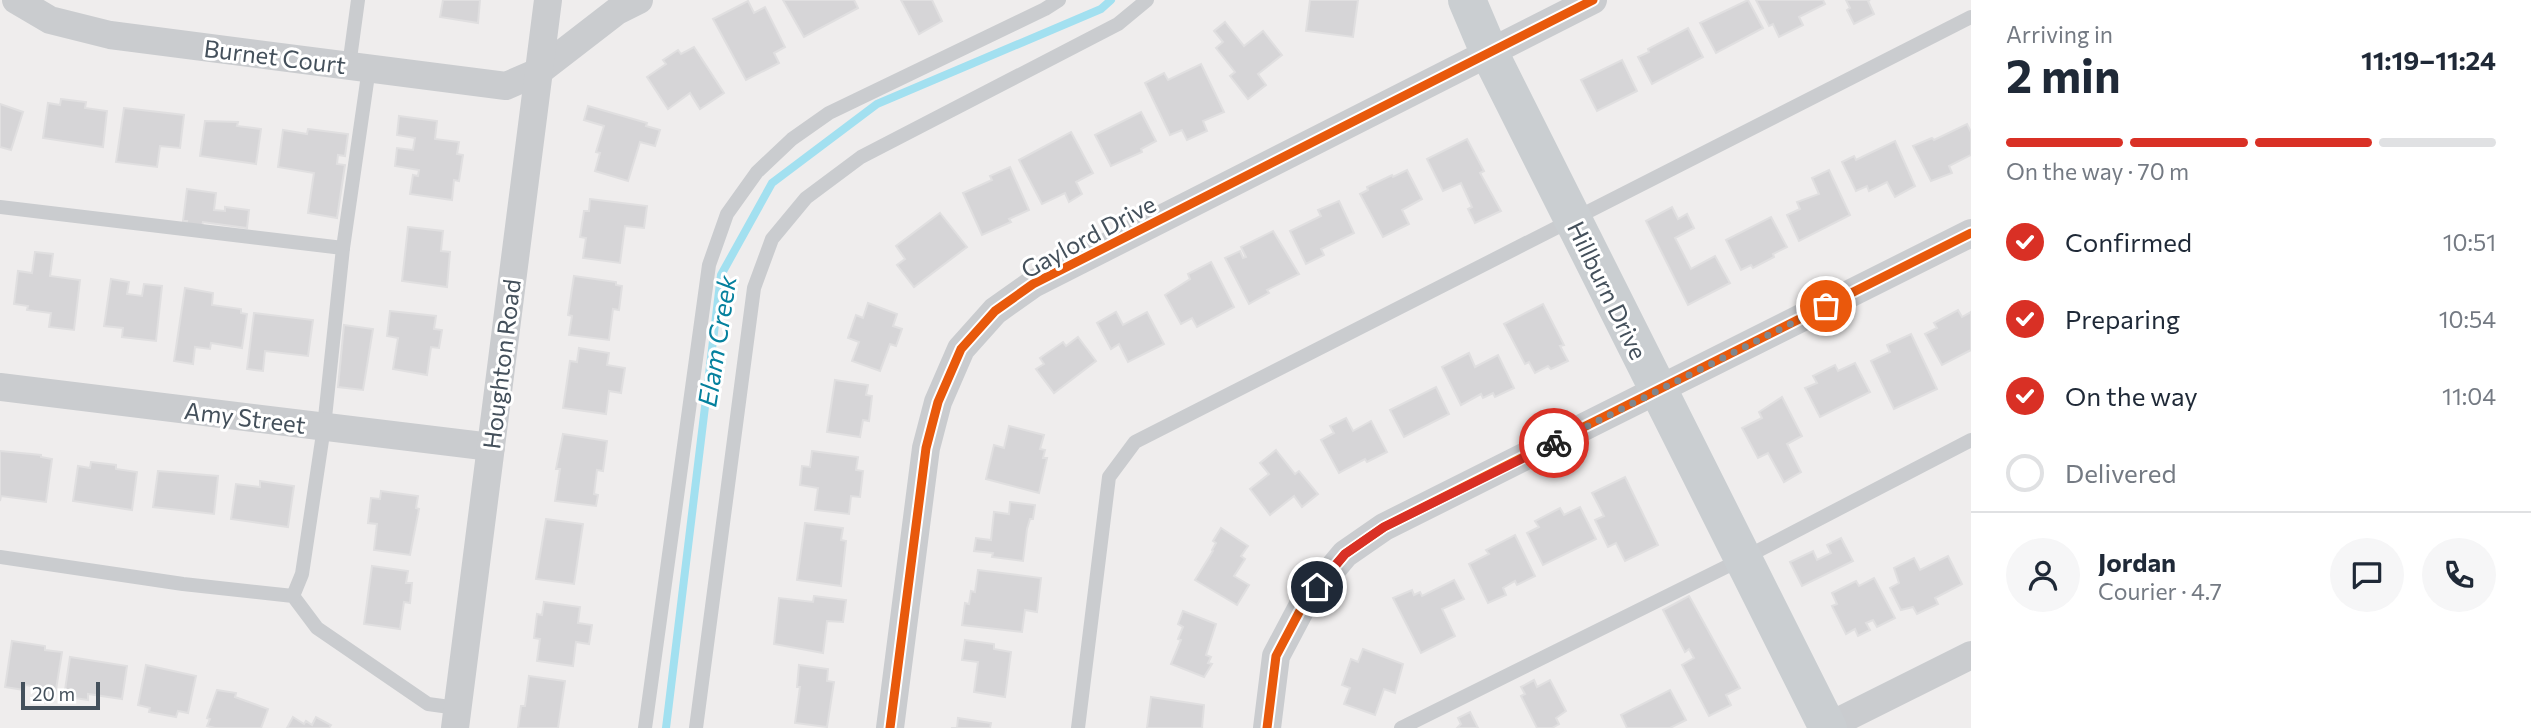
<!DOCTYPE html>
<html lang="en">
<head>
<meta charset="utf-8">
<style>
	:root { --surface:#fff; --page:#f6f6f7; --text:#1f2937; --muted:#747a83; --line:#e0e1e3; --accent:#d93025 }
	body { margin:0; font-family:Commissioner,sans-serif; background:var(--page); color:var(--text); height:100vh; display:flex; flex-direction:column; font-size:26px; white-space:nowrap }
	* { box-sizing:border-box; margin:0 }
	p { font-size:23px; color:var(--muted) }
	.icon { flex:none; width:38px; height:38px; fill:none; stroke:currentColor; stroke-width:2; stroke-linecap:round; stroke-linejoin:round }
	.map { position:relative; flex:1; overflow:hidden }
	.drawer { display:flex; flex-direction:column; background:var(--surface); width:560px }
	.drawer>* { flex:none }
	.scale { position:absolute; left:21px; bottom:18px; width:79px; box-sizing:border-box; padding-left:7px; border:4px solid #44505b; border-top:0; font-size:19px; line-height:24px; white-space:nowrap; color:#44505b; -webkit-text-stroke:5px #fff; paint-order:stroke }
	.pin { position:absolute; display:grid; place-items:center; width:60px; height:60px; color:#fff; margin:-30px; border:4px solid #fff; border-radius:50%; box-shadow:0 2px 7px #0007 }
	.courier { position:absolute; display:grid; place-items:center; width:70px; height:70px; margin:-35px; border:5px solid #d93025; border-radius:50%; background:#fff; color:#222; box-shadow:0 2px 9px #0007 }
	.head em { font-style:normal; font-weight:700 }
	.head div { display:flex; flex-direction:column-reverse }
	.head { display:flex; align-items:center; justify-content:space-between; height:119px; padding:0 35px }
	h1 { font-size:46px; font-weight:700; line-height:52px }
	.bar { display:grid; grid-template-columns:repeat(4,1fr); gap:10px 7px; align-content:center; height:84px; padding:0 35px }
	.bar i { height:9px; border-radius:5px; background:var(--line) }
	.bar .on { background:var(--accent) }
	.bar p { grid-column:span 4 }
	.line { display:flex; align-items:center; gap:18px; padding:0 35px; border-top:2px solid var(--line) }
	.line div { flex:1 }
	.round { display:grid; place-items:center; flex:none; width:74px; height:74px; border-radius:37px; background:var(--page) }
	ol { padding:0 35px; list-style:none }
	li { display:flex; align-items:center; gap:21px; height:77px }
	li p { margin-inline-start:auto }
	li .icon { padding:7px; border-radius:50%; background:var(--accent); color:#fff; stroke-width:4 }
	li:last-child { color:var(--muted) }
	li i { width:38px; height:38px; border:4px solid var(--line); border-radius:50% }
	main { display:flex; flex:1; min-height:0 }
	.map>svg:first-child { display:block }
	.lines { fill:none; stroke-linecap:round; stroke-linejoin:round }
	.stream { stroke:#a2e0f0; stroke-width:8 }
	.building { fill:#d6d5d7; stroke:#e0dfe0; stroke-width:2 }
	.lane { stroke:#cacccf; stroke-width:14 }
	.street { stroke:#cacccf; stroke-width:28 }
	.secondary { stroke:#caced1; stroke-width:38 }
	.cycleway-casing { stroke:#fff; stroke-width:13 }
	.cycleway { stroke:#e8590c; stroke-width:9 }
	.done { stroke:#80878e; stroke-width:7; stroke-dasharray:0 12.6 }
	.route { stroke:#d93025; stroke-width:9 }
	.labels { text-anchor:middle; dominant-baseline:central; stroke-width:6; stroke-linejoin:round; paint-order:stroke }
	.street-label { font-size:24px; fill:#44505b; stroke:#fff }
	.water-label { font-size:26px; font-style:italic; fill:#05819e; stroke:#fff }
</style>
</head>
<body>
<main>
<div class="map">
<svg width="1971" height="728" viewBox="0 0 1971 728">
	<rect width="100%" height="100%" fill="#efeded"/>
	<g class="lines">
		<polyline class="stream" points="666,728 721,275 772,183 877,104 1101,9 1111,0"/>
	</g>
	<g class="building">
		<polygon points="443,0 480,0 478,23 440,17"/>
		<polygon points="783,0 854,0 858,8 804,37"/>
		<polygon points="901,0 932,0 942,21 919,34"/>
		<polygon points="1310,0 1358,0 1353,37 1306,31"/>
		<polygon points="1748,0 1763,28 1716,53 1700,23"/>
		<polygon points="1756,0 1823,0 1825,4 1799,17 1803,25 1779,37 1773,24 1769,26"/>
		<polygon points="1846,0 1870,0 1868,1 1874,14 1854,24 1847,10 1850,8"/>
		<polygon points="748,1 754,13 765,7 785,47 774,53 779,63 746,80 713,19"/>
		<polygon points="1225,22 1244,46 1263,31 1282,55 1258,74 1266,85 1248,99 1230,76 1235,72 1216,48 1223,42 1214,31"/>
		<polygon points="1688,28 1703,57 1652,84 1638,57 1649,52 1648,49"/>
		<polygon points="694,47 724,93 700,109 690,93 668,109 647,77 666,64 663,60 678,50 681,54"/>
		<polygon points="1622,60 1637,91 1597,111 1581,80"/>
		<polygon points="1201,64 1224,112 1203,121 1207,131 1187,140 1182,130 1170,135 1145,83 1164,73 1168,80"/>
		<polygon points="61,99 86,102 85,108 107,111 103,147 43,138 48,103 60,105"/>
		<polygon points="0,104 23,112 11,150 0,147"/>
		<polygon points="588,106 647,123 646,126 660,130 655,146 640,142 628,181 595,171 600,153 596,152 604,126 584,120"/>
		<polygon points="124,108 184,115 180,148 160,146 157,167 116,162"/>
		<polygon points="1141,112 1156,141 1141,149 1142,152 1111,166 1095,135"/>
		<polygon points="399,116 437,121 435,139 459,142 457,154 463,155 459,181 454,180 452,200 410,194 413,175 418,176 419,170 395,166 397,148 413,150 415,138 397,135"/>
		<polygon points="205,121 238,122 237,126 261,129 256,164 200,156"/>
		<polygon points="1967,124 1971,132 1971,155 1949,166 1952,173 1931,181 1913,146 1932,138 1934,140"/>
		<polygon points="308,129 348,134 345,156 338,155 337,164 345,165 337,218 308,213 314,173 278,167 283,130 307,134"/>
		<polygon points="1071,132 1093,173 1076,182 1082,194 1069,202 1065,193 1042,204 1019,160"/>
		<polygon points="1467,139 1484,171 1480,173 1501,211 1475,223 1468,209 1472,207 1461,183 1443,191 1427,159"/>
		<polygon points="1895,141 1915,186 1895,197 1887,182 1869,191 1867,186 1856,191 1842,162 1854,156 1856,160 1864,156"/>
		<polygon points="1010,167 1029,210 1009,219 1011,222 982,235 963,193 992,180 990,176"/>
		<polygon points="1407,170 1422,199 1402,210 1409,224 1383,237 1360,194 1368,190 1367,187 1392,175 1393,177"/>
		<polygon points="1829,170 1850,215 1799,241 1787,215 1800,209 1797,202 1819,194 1812,178"/>
		<polygon points="187,189 216,193 214,210 225,211 225,207 249,210 247,228 203,222 202,226 186,225 187,221 183,221"/>
		<polygon points="590,199 647,206 644,228 625,226 620,263 583,258 586,238 580,237 584,211 589,211"/>
		<polygon points="1339,201 1354,233 1321,249 1324,255 1306,264 1290,231 1321,216 1318,210"/>
		<polygon points="1672,207 1678,219 1687,214 1694,228 1675,238 1691,269 1715,256 1730,283 1688,305 1646,221"/>
		<polygon points="940,213 967,247 914,287 897,265 905,259 896,246"/>
		<polygon points="1771,217 1787,247 1773,254 1774,257 1753,268 1751,265 1741,270 1726,240"/>
		<polygon points="408,227 443,231 441,251 450,252 447,287 402,281"/>
		<polygon points="1273,231 1299,274 1267,290 1269,293 1249,304 1225,258 1240,251 1243,258 1246,257 1241,247"/>
		<polygon points="35,252 53,254 50,276 80,280 74,330 49,327 51,313 27,310 28,306 14,304 18,271 32,273"/>
		<polygon points="1211,262 1234,307 1197,327 1192,318 1181,324 1165,295 1190,279 1188,274"/>
		<polygon points="574,276 616,282 616,285 622,286 619,310 613,309 609,340 569,335 572,316 568,315"/>
		<polygon points="111,279 129,282 127,294 142,296 144,284 162,286 156,341 122,337 123,328 104,326"/>
		<polygon points="185,288 213,293 212,305 241,309 241,313 247,314 242,348 211,343 210,349 195,347 193,364 174,361"/>
		<polygon points="868,303 897,314 893,326 902,329 896,346 890,344 880,371 852,361 859,342 848,338 856,315 863,318"/>
		<polygon points="1543,304 1564,345 1560,346 1568,361 1551,369 1548,366 1535,373 1529,362 1525,364 1504,324"/>
		<polygon points="1958,310 1962,317 1971,312 1971,350 1942,365 1925,334 1937,328 1934,323"/>
		<polygon points="390,311 436,316 434,329 442,330 439,348 431,347 427,375 393,369 398,338 387,336"/>
		<polygon points="1116,312 1123,325 1147,312 1164,344 1128,362 1119,344 1111,349 1097,323"/>
		<polygon points="254,313 313,320 308,356 265,351 263,371 247,369"/>
		<polygon points="344,325 373,329 363,390 338,387"/>
		<polygon points="1911,334 1937,389 1894,409 1871,361 1890,352 1887,345"/>
		<polygon points="1078,337 1096,361 1054,393 1036,369 1044,364 1040,358 1063,342 1066,346"/>
		<polygon points="579,348 609,353 607,365 625,368 621,393 609,391 606,414 563,408 570,361 577,362"/>
		<polygon points="1469,353 1475,367 1498,355 1514,388 1495,397 1493,393 1483,398 1481,394 1461,405 1442,367"/>
		<polygon points="1855,363 1870,392 1820,417 1805,388 1817,383 1813,376 1835,365 1838,371"/>
		<polygon points="835,380 868,385 866,395 872,396 869,421 863,420 860,437 827,432"/>
		<polygon points="1436,387 1449,414 1404,437 1390,410"/>
		<polygon points="1782,397 1802,436 1787,444 1801,472 1784,482 1768,453 1758,458 1742,428 1762,418 1759,412"/>
		<polygon points="1346,418 1353,431 1371,421 1387,452 1367,462 1365,459 1339,473 1321,440 1334,433 1330,426"/>
		<polygon points="1009,426 1044,435 1040,449 1045,450 1043,458 1047,458 1039,493 986,479 994,445 1004,448"/>
		<polygon points="563,434 607,441 603,471 597,470 594,494 598,495 596,506 555,501 560,469 556,469"/>
		<polygon points="1276,450 1295,474 1299,471 1318,494 1302,507 1294,496 1270,515 1250,489 1269,474 1260,463"/>
		<polygon points="0,451 41,455 41,457 52,459 46,502 1,496 0,501"/>
		<polygon points="812,451 858,457 856,470 863,471 860,497 851,496 849,514 815,510 818,488 800,485 802,466 810,467"/>
		<polygon points="91,462 116,465 116,469 137,472 132,510 73,501 78,466 90,468"/>
		<polygon points="158,471 218,476 214,514 153,507"/>
		<polygon points="1625,477 1658,545 1625,561 1616,543 1608,547 1595,520 1604,516 1592,493"/>
		<polygon points="260,481 294,486 288,527 231,519 236,484 260,487"/>
		<polygon points="381,491 418,496 416,508 419,509 410,555 374,550 377,524 368,523 371,498 380,499"/>
		<polygon points="1010,502 1035,505 1033,519 1030,519 1027,529 1023,561 992,557 993,553 974,551 976,538 991,540 994,512 1009,514"/>
		<polygon points="1580,507 1596,539 1543,565 1527,533 1539,527 1535,521 1560,508 1564,515"/>
		<polygon points="546,519 583,524 574,584 536,579"/>
		<polygon points="805,523 843,528 841,540 846,541 841,586 797,580"/>
		<polygon points="1221,528 1248,546 1241,556 1245,559 1234,576 1249,585 1237,605 1195,580 1213,551 1212,550 1216,543 1213,541"/>
		<polygon points="1515,535 1535,576 1517,585 1515,581 1503,588 1506,595 1488,603 1469,564 1489,554 1486,550"/>
		<polygon points="1841,538 1853,561 1802,586 1790,562 1813,551 1817,560 1831,553 1827,545"/>
		<polygon points="1948,556 1962,584 1935,598 1938,604 1917,614 1913,607 1901,610 1890,588 1899,583 1894,568 1914,558 1920,570"/>
		<polygon points="372,566 408,571 406,583 412,583 410,603 404,602 400,629 364,624"/>
		<polygon points="978,570 1041,578 1037,612 1025,610 1022,632 962,625 965,603 969,604 971,591 975,592"/>
		<polygon points="1874,578 1895,618 1877,627 1873,620 1866,623 1870,630 1858,636 1855,629 1846,634 1832,606 1837,604 1832,593 1856,581 1859,586"/>
		<polygon points="1454,580 1464,599 1442,609 1455,636 1421,653 1393,598 1412,590 1414,595 1420,592 1422,596"/>
		<polygon points="814,596 846,600 843,622 827,621 823,653 774,644 779,598 813,602"/>
		<polygon points="1689,596 1740,688 1726,695 1731,705 1709,716 1682,665 1694,658 1689,649 1685,652 1663,610"/>
		<polygon points="544,602 580,607 578,623 592,625 589,644 576,642 573,666 537,661 540,639 534,638 537,614 542,615"/>
		<polygon points="1183,611 1216,624 1206,655 1211,657 1208,663 1212,664 1204,677 1171,664 1181,640 1178,639 1183,627 1178,624"/>
		<polygon points="965,640 994,644 994,649 1011,652 1005,697 974,692 978,662 962,660"/>
		<polygon points="12,641 45,646 45,650 62,652 55,696 38,694 39,687 25,685 24,690 5,687"/>
		<polygon points="1363,649 1403,664 1395,693 1384,689 1375,715 1344,704 1350,688 1342,685 1351,659 1358,662"/>
		<polygon points="70,657 127,666 122,699 88,694 88,700 68,697 69,691 65,690"/>
		<polygon points="146,665 196,676 188,713 178,711 176,717 149,712 150,708 138,705"/>
		<polygon points="799,665 828,669 827,681 834,682 827,727 795,723 800,687 797,687"/>
		<polygon points="529,676 565,681 558,728 518,728 521,706 525,706"/>
		<polygon points="1534,680 1537,687 1550,680 1566,711 1556,718 1559,724 1552,728 1537,728 1521,696 1525,694 1521,687"/>
		<polygon points="217,690 236,693 235,697 268,709 261,728 215,728 207,726 210,719 207,718"/>
		<polygon points="1670,690 1686,720 1670,728 1627,728 1621,715"/>
		<polygon points="1151,697 1204,705 1202,728 1147,728"/>
		<polygon points="1470,712 1478,728 1457,728 1461,724 1458,718"/>
		<polygon points="293,717 304,724 306,721 312,725 316,717 331,725 329,728 287,728"/>
		<polygon points="958,718 991,723 990,728 951,728 957,728"/>
	</g>
	<g class="lines">
		<g class="lane">
			<polyline points="349,66 358,0"/>
			<polyline points="0,207 343,248"/>
			<polyline points="0,557 183,584 293,596 317,628 428,704 457,708"/>
			<polyline points="293,596 302,574 324,427 343,248 369,68"/>
			<polyline points="645,728 709,265 727,214 757,172 792,139 829,113 1045,9 1059,0"/>
			<polyline points="696,728 754,288 772,239 806,198 861,157 1118,24 1147,0"/>
			<polyline points="1078,728 1109,477 1135,442 1971,17"/>
			<polyline points="1401,728 1744,558 1971,440"/>
		</g>
		<g class="street">
			<polyline points="16,0 50,20 110,35 506,86 538,72 617,11 639,0"/>
			<polyline points="0,387 491,447"/>
			<polyline points="455,728 548,0"/>
			<polyline points="890,728 926,448 938,402 961,349 995,311 1033,284 1593,0"/>
			<polyline points="1267,728 1276,656 1304,603 1345,554 1384,527 1971,233"/>
			<polyline points="1825,728 1971,655"/>
		</g>
		<polyline class="secondary" points="1467,0 1489,52 1828,728"/>
		<g class="cycleway-casing">
			<g id="cycleway">
				<polyline points="890,728 926,448 938,402 961,349 995,311 1033,284 1593,0"/>
				<polyline points="1267,728 1276,656 1304,603 1345,554 1384,527 1971,233"/>
			</g>
		</g>
		<use href="#cycleway" class="cycleway"/>
	</g>
	<g class="lines">
		<polyline class="done" points="1554,443 1826,306"/>
		<polyline class="route" points="1317,587 1345,554 1384,527 1554,443"/>
	</g>
	<g class="labels">
		<g class="street-label">
			<text transform="translate(275 56) rotate(7)">Burnet Court</text>
			<text transform="translate(1088 236) rotate(-28)">Gaylord Drive</text>
			<text transform="translate(1608 290) rotate(64)">Hillburn Drive</text>
			<text transform="translate(501 364) rotate(-83)">Houghton Road</text>
			<text transform="translate(245 417) rotate(7)">Amy Street</text>
		</g>
		<g class="water-label">
			<text transform="translate(716 341) rotate(-81)">Elam Creek</text>
		</g>
	</g>
</svg>
<div class="scale">20 m</div>
<div class="pin" style="left:1826px;top:306px;background:#ea580c"><svg class="icon" aria-label="bag" viewBox="0 0 24 24"><path d="M5 8h14l-1 12H6zM9 8a3 3 0 0 1 6 0"/></svg></div>
<div class="pin" style="left:1317px;top:587px;background:#1f2937"><svg class="icon" aria-label="home" viewBox="0 0 24 24"><path d="M3 11l9-7 9 7M6 9v11h12V9"/></svg></div>
<div class="courier" style="left:1554px;top:443px"><svg class="icon" aria-label="bike" viewBox="0 0 24 24"><circle cx="6" cy="16" r="4"/><circle cx="18" cy="16" r="4"/><path d="M6 16l4-8h5l3 8M10 8l3 8H6M13 5h3"/></svg></div>
</div>
<section class="drawer">
<div class="head"><div><h1>2 min</h1><p>Arriving in</p></div><em>11:19–11:24</em></div>
<div class="bar"><i class="on"></i><i class="on"></i><i class="on"></i><i></i><p>On the way · 70 m</p></div>
<ol>
<li><svg class="icon" aria-label="check" viewBox="0 0 24 24"><path d="M5 12l5 5 9-10"/></svg>Confirmed<p>10:51</p></li>
<li><svg class="icon" aria-label="check" viewBox="0 0 24 24"><path d="M5 12l5 5 9-10"/></svg>Preparing<p>10:54</p></li>
<li><svg class="icon" aria-label="check" viewBox="0 0 24 24"><path d="M5 12l5 5 9-10"/></svg>On the way<p>11:04</p></li>
<li><i></i>Delivered</li>
</ol>
<div class="line" style="height:126px"><a class="round"><svg class="icon" aria-label="person" viewBox="0 0 24 24"><circle cx="12" cy="8" r="4"/><path d="M4 21q1-7 8-7t8 7"/></svg></a><div><b>Jordan</b><p>Courier · 4.7</p></div><a class="round"><svg class="icon" aria-label="chat" viewBox="0 0 24 24"><path d="M4 5h16v11H9l-5 4z"/></svg></a><a class="round"><svg class="icon" aria-label="phone" viewBox="0 0 24 24"><path d="M5 4h4l2 5-3 2q2 4 5 5l2-3 5 2v4C11 20 4 13 5 4z"/></svg></a></div>
</section>
</main>
</body>
</html>
